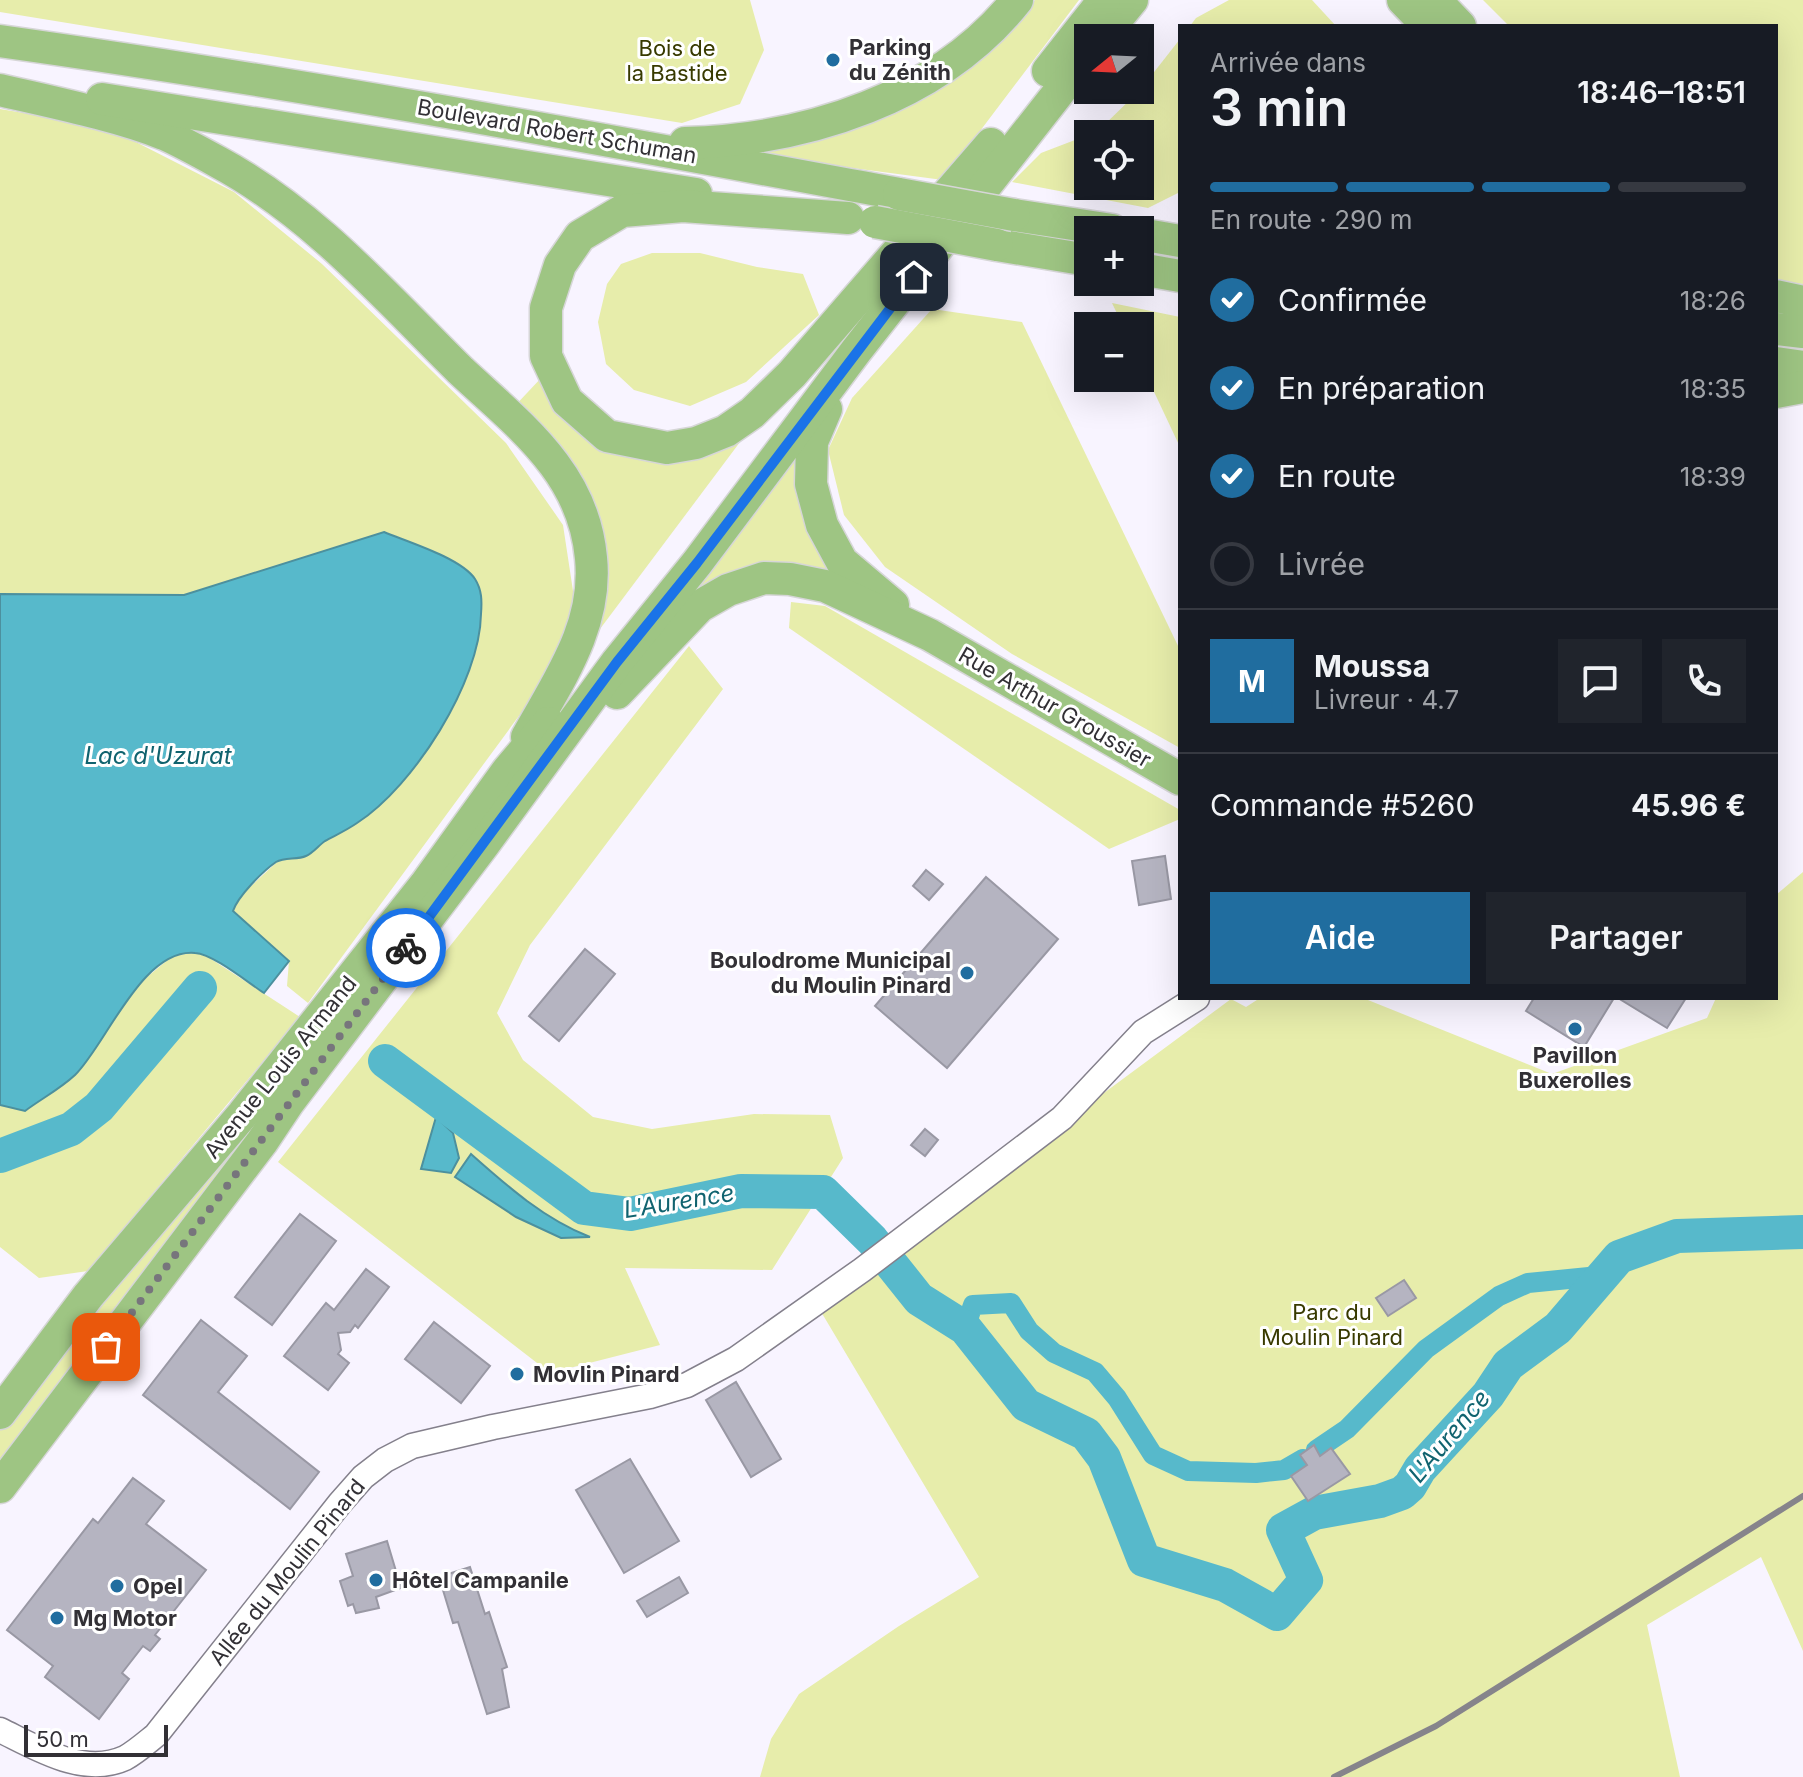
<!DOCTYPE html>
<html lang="fr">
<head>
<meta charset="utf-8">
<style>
	:root { --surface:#171b24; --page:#20242c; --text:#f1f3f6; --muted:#9ea1a6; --line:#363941; --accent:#206d9f }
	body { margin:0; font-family:Inter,sans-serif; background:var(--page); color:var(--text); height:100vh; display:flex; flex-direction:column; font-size:30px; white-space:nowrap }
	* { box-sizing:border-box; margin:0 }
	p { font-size:26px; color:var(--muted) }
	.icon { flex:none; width:44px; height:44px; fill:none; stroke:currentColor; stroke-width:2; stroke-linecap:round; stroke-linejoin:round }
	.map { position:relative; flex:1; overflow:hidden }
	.drawer { position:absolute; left:1178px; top:24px; width:600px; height:976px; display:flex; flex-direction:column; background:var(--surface); border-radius:0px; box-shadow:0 8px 32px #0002 }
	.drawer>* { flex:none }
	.needle { width:52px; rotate:252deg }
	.tools { position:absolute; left:1074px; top:24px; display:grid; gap:16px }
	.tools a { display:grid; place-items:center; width:80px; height:80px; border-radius:0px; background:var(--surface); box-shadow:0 8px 32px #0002; font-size:40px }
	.scale { position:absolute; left:24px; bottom:20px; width:144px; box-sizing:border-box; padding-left:8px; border:4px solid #323035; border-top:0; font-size:22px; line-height:28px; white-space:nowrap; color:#323035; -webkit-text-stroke:6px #fff; paint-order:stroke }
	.pin { position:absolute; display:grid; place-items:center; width:68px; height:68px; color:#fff; margin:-34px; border-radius:16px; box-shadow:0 4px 12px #0006 }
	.courier { position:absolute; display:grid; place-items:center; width:80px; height:80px; margin:-40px; border:6px solid #1a73e8; border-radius:50%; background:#fff; color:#222; box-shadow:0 2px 10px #0007 }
	.summary em { font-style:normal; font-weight:600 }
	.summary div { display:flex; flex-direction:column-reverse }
	.summary { display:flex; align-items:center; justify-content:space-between; height:136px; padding:0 32px }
	h1 { font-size:52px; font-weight:600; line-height:60px }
	.bar { display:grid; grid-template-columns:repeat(4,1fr); gap:12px 8px; align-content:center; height:96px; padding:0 32px }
	.bar i { height:10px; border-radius:6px; background:var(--line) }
	.bar .selected { background:var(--accent) }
	.bar p { grid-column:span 4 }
	.line { display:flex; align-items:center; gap:20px; padding:0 32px; border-top:2px solid var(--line) }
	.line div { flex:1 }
	.round { display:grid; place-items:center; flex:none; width:84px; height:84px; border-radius:0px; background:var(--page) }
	ol { padding:0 32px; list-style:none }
	li { display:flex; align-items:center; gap:24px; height:88px }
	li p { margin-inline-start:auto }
	li .icon { padding:8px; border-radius:50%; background:var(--accent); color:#fff; stroke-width:4 }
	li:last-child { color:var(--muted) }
	li i { width:44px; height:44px; border:4px solid var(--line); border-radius:50% }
	.primary-button { display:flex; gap:16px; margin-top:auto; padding:16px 32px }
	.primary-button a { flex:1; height:92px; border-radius:0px; background:var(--accent); color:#fff; font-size:32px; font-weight:600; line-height:92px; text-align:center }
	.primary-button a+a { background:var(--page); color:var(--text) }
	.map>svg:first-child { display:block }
	.green { fill:#e7edab }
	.water { fill:#57b9cb; stroke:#4c909e; stroke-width:2 }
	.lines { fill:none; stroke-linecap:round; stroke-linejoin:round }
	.canal { stroke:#57b9cb; stroke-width:20 }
	.river { stroke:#57b9cb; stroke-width:34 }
	.building { fill:#b5b4c1; stroke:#9998a4; stroke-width:2 }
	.minor-casing { stroke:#84808c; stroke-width:27 }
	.major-casing { stroke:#d6d6d7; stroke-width:35 }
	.minor { stroke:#fff; stroke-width:24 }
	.major { stroke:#9ec583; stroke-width:32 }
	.rail { stroke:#86848b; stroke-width:6 }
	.major-bridge-casing { stroke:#d6d6d7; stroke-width:35; stroke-linecap:butt }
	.major-bridge { stroke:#9ec583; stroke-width:32 }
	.done { stroke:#77757c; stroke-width:8; stroke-dasharray:0 14.4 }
	.route { stroke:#1a73e8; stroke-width:10 }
	.poi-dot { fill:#206d9f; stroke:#fff; stroke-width:3 }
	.labels { text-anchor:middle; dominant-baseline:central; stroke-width:6; stroke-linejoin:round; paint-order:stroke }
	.poi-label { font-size:22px; font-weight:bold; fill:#323035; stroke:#fff; text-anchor:start }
	.park-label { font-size:22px; fill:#383a00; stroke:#fff }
	.street-label { font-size:22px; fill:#323035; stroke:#fff }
	.water-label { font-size:24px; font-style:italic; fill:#10636f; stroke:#fff }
</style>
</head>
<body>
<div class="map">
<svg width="1803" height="1777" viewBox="0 0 1803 1777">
	<rect width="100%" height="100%" fill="#f8f4ff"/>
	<g class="green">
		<polygon points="0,0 750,0 764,50 740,104 682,123 0,12"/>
		<polygon points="1035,0 1079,0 943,180 747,154 769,151 1013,25"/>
		<polygon points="1229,0 1312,0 1336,26 1190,26 1196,18"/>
		<polygon points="1483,0 1803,0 1803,284 1776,281 1776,26 1509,26"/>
		<polygon points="1180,39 1180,192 1148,208 1012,182 1041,153 1088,135 1088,186 1140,186 1140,134 1092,134 1097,132 1140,90"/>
		<polygon points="0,109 59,119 126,137 234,192 322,264 506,443 563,525 575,604 552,671 308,1003 287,986 289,961 232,911 237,899 278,861 307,856 323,842 359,822 384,532 184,595 0,594"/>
		<polygon points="652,253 700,253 757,267 803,274 819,315 746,382 690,406 634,390 606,364 598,322 607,284 621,264"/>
		<polygon points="1112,303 1180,317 1180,447 1140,362 1140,326 1123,326"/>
		<polygon points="932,309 1022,322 1180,650 1180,748 1012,654 885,567 844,515 828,450 852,398"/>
		<polygon points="543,376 602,443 746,434 591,641 598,556 511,410"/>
		<polygon points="805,442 850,586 792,568 660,633"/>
		<polygon points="791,602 825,606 1180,810 1180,819 1109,849 789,628"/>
		<polygon points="689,646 723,689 530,945 497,1013 523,1060 593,1117 652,1129 754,1114 830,1115 843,1158 772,1270 625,1268 660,1345 550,1373 278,1162"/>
		<polygon points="1803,872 1803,1651 1761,1557 1647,1625 1680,1777 760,1777 771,1739 799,1694 899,1626 979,1577 817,1305 1231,999 1246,1007 1260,998 1363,998 1552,1074 1707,1018 1716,998 1776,998 1776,895"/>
		<polygon points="435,880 0,1475 0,1428"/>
		<polygon points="194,952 205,955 300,1017 88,1271 39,1278 0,1247 0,1105 25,1111 76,1074 134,988 171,957"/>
	</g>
	<g class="water">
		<path d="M384,532C408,542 461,558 475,579C482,590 482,601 481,614C480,682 414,786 357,823C347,830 336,835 325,841C319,845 313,853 306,856C297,860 285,857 276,862C263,871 238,896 233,911L289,961L264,993C247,982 213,954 195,953C142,948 106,1045 75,1075C60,1089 41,1099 25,1111L0,1105V594L184,595Z"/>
		<polygon points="436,1117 453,1133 459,1158 451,1173 421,1169"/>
		<path d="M471,1154C507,1186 544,1219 590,1237L561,1238L516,1217L455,1177Z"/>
	</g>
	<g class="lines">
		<g class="canal">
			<polyline points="965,1328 973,1305 1011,1303 1029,1331 1054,1353 1095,1372 1117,1398 1153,1455 1188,1471 1256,1473 1284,1470 1303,1459"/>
			<polyline points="1316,1450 1347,1429 1426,1349 1499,1296 1528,1283 1599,1276"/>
		</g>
		<g class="river">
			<polyline points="385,1061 584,1208 630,1214 741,1191 823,1192 872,1240 919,1299 965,1328 1026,1405 1086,1434 1104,1458 1144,1560 1225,1585 1277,1614 1306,1580 1283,1530 1314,1513 1380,1501 1402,1493 1410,1486 1420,1469 1488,1395 1508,1365 1558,1328 1619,1257 1677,1236 1803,1232"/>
			<polyline points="0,1156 71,1129 99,1107 200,988"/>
		</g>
	</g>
	<g class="building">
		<polygon points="1165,856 1171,899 1139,905 1132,861"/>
		<polygon points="926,870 943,884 929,900 913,886"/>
		<polygon points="986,877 1058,939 947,1068 875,1006"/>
		<polygon points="585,949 615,974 559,1041 529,1016"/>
		<polygon points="1534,998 1614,998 1584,1047 1526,1011"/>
		<polygon points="1618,998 1686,998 1667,1028"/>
		<polygon points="925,1129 938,1140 925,1156 911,1145"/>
		<polygon points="300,1214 336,1241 272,1325 235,1297"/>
		<polygon points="366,1269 389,1287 358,1328 355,1325 350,1332 338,1333 341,1350 338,1354 349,1363 328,1390 284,1356 326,1303 334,1310"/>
		<polygon points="1404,1280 1416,1298 1388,1316 1376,1298"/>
		<polygon points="201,1320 247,1356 218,1392 319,1472 290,1509 143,1395"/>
		<polygon points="434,1322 490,1366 461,1403 405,1359"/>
		<polygon points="736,1382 781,1459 751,1477 706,1400"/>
		<polygon points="1314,1445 1320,1456 1331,1448 1350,1474 1308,1501 1291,1476 1307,1465 1300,1455"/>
		<polygon points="630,1459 679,1541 624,1573 576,1490"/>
		<polygon points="133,1478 164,1501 146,1524 206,1570 155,1635 160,1639 150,1651 143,1646 122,1673 129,1679 99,1719 45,1677 53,1666 7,1630 93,1519 98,1523"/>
		<polygon points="387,1541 401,1588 376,1597 379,1608 356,1613 353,1604 348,1606 340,1581 353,1576 346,1554"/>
		<polygon points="470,1567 485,1614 489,1612 507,1667 502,1669 509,1707 487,1714 458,1622 453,1623 439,1577"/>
		<polygon points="679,1577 688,1593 647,1617 637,1601"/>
	</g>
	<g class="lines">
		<g class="minor-casing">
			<path id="minor" d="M0,1730C37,1748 83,1777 125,1758C136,1752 146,1743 156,1735L340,1503L363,1477L385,1460L412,1446L493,1427L650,1396L687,1385L736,1359L862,1270L1062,1118L1143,1032L1197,998"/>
		</g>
		<g class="major-casing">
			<g id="major">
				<polyline points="1403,0 1428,26"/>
				<polyline points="1435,0 1460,26"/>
				<polyline points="1101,38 1132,0"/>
				<path d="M0,41C301,83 600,139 899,194"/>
				<polyline points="1048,71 1104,0"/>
				<path d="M0,90C51,102 116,115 164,134C182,142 200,152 218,162C313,213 384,295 460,370C492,400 528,429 554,464C575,492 588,524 591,558C598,626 558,681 527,737"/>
				<polyline points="102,99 696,194"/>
				<path d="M685,143C806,140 939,98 1017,0"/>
				<polyline points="1014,215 1112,230"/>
				<polyline points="848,218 683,206 622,211 580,236 560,265 546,308 546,356 567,401 607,436 667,448 696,443 726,431 752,413 792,374 991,144"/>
				<polyline points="1140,234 1180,241"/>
				<polyline points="997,245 1088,260"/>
				<polyline points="1140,269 1180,276"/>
				<polyline points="1776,296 1803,302"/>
				<polyline points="1776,329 1803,332"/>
				<polyline points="1776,363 1803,367"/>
				<polyline points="1776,392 1803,387"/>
				<polyline points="826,409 812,442 811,484 822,525 842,562 893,605"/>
				<polyline points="617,693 700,606 728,590 764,578 790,579 825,586 930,635 1180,779"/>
				<polyline points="0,1413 88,1296 243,1114 425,885 508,770 548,723"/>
				<polyline points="0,1487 262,1142 288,1103 484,844 617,662 697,563 856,351 1088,55"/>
			</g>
		</g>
		<use href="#minor" class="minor"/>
		<use href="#major" class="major"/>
		<polyline class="rail" points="1334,1777 1436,1726 1803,1496"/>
		<g class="major-bridge-casing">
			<g id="major-bridge">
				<polyline points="899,194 1014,215"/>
				<polyline points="875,222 997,245"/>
			</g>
		</g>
		<use href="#major-bridge" class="major-bridge"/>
	</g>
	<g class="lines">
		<polyline class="done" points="106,1347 406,948"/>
		<polyline class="route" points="406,948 617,662 697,563 914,277"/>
	</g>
	<g class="poi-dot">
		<circle cx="833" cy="60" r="8"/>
		<circle cx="967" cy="973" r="8"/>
		<circle cx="1575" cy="1029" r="8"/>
		<circle cx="517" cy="1374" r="8"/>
		<circle cx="376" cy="1580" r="8"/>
		<circle cx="117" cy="1586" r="8"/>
		<circle cx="57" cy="1618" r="8"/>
	</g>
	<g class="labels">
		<g class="poi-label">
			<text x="849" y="47">Parking<tspan x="849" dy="25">du Zénith</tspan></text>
			<text x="951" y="960" text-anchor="end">Boulodrome Municipal<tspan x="951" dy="25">du Moulin Pinard</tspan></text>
			<text x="1575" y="1055" text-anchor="middle">Pavillon<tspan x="1575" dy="25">Buxerolles</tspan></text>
			<text x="533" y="1374">Movlin Pinard</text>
			<text x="392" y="1580">Hôtel Campanile</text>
			<text x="133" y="1586">Opel</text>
			<text x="73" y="1618">Mg Motor</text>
		</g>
		<g class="park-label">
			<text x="677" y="48">Bois de<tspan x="677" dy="25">la Bastide</tspan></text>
			<text x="1332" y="1312">Parc du<tspan x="1332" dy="25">Moulin Pinard</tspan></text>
		</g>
		<g class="street-label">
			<text transform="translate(557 131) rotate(10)">Boulevard Robert Schuman</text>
			<text transform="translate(1055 707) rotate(30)">Rue Arthur Groussier</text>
			<text transform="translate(280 1067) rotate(-51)">Avenue Louis Armand</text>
			<text transform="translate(287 1572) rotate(-51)">Allée du Moulin Pinard</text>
		</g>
		<g class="water-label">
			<text x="158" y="755">Lac d'Uzurat</text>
			<text transform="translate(679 1201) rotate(-9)">L'Aurence</text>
			<text transform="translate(1449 1436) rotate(-50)">L'Aurence</text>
		</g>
	</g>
</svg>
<div class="tools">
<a><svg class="needle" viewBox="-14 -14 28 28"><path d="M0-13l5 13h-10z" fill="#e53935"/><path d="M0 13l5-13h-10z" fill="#9ea1a6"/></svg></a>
<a><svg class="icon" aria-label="locate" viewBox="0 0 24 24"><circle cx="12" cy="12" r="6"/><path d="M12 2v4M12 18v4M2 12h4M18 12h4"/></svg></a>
<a>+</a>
<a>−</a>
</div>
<div class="scale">50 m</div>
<div class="pin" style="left:106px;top:1347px;background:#ea580c"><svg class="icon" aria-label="bag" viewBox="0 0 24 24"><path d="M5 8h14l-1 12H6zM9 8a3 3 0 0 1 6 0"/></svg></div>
<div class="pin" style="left:914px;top:277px;background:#1f2937"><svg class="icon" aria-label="home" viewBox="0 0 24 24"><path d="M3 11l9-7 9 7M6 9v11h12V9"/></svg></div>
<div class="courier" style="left:406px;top:948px"><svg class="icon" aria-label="bike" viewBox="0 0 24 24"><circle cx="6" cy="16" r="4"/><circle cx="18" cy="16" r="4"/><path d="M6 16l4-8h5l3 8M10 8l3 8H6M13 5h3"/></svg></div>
<section class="drawer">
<div class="summary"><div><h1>3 min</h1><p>Arrivée dans</p></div><em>18:46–18:51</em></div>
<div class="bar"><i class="selected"></i><i class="selected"></i><i class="selected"></i><i></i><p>En route · 290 m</p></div>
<ol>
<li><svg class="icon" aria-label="check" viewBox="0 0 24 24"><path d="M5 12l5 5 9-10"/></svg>Confirmée<p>18:26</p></li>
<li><svg class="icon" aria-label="check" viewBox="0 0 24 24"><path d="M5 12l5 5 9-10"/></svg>En préparation<p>18:35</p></li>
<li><svg class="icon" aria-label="check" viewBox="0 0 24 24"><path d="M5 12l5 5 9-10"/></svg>En route<p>18:39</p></li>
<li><i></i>Livrée</li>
</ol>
<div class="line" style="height:144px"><b class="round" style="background:var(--accent);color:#fff">M</b><div><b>Moussa</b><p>Livreur · 4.7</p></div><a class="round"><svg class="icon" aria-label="chat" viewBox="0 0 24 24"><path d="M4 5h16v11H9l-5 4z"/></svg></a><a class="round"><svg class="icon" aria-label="phone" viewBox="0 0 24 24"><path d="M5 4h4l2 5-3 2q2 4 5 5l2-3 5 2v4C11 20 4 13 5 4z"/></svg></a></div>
<div class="line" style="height:104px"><div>Commande #5260</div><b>45.96 €</b></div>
<div class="primary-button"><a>Aide</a><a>Partager</a></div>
</section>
</div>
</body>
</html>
